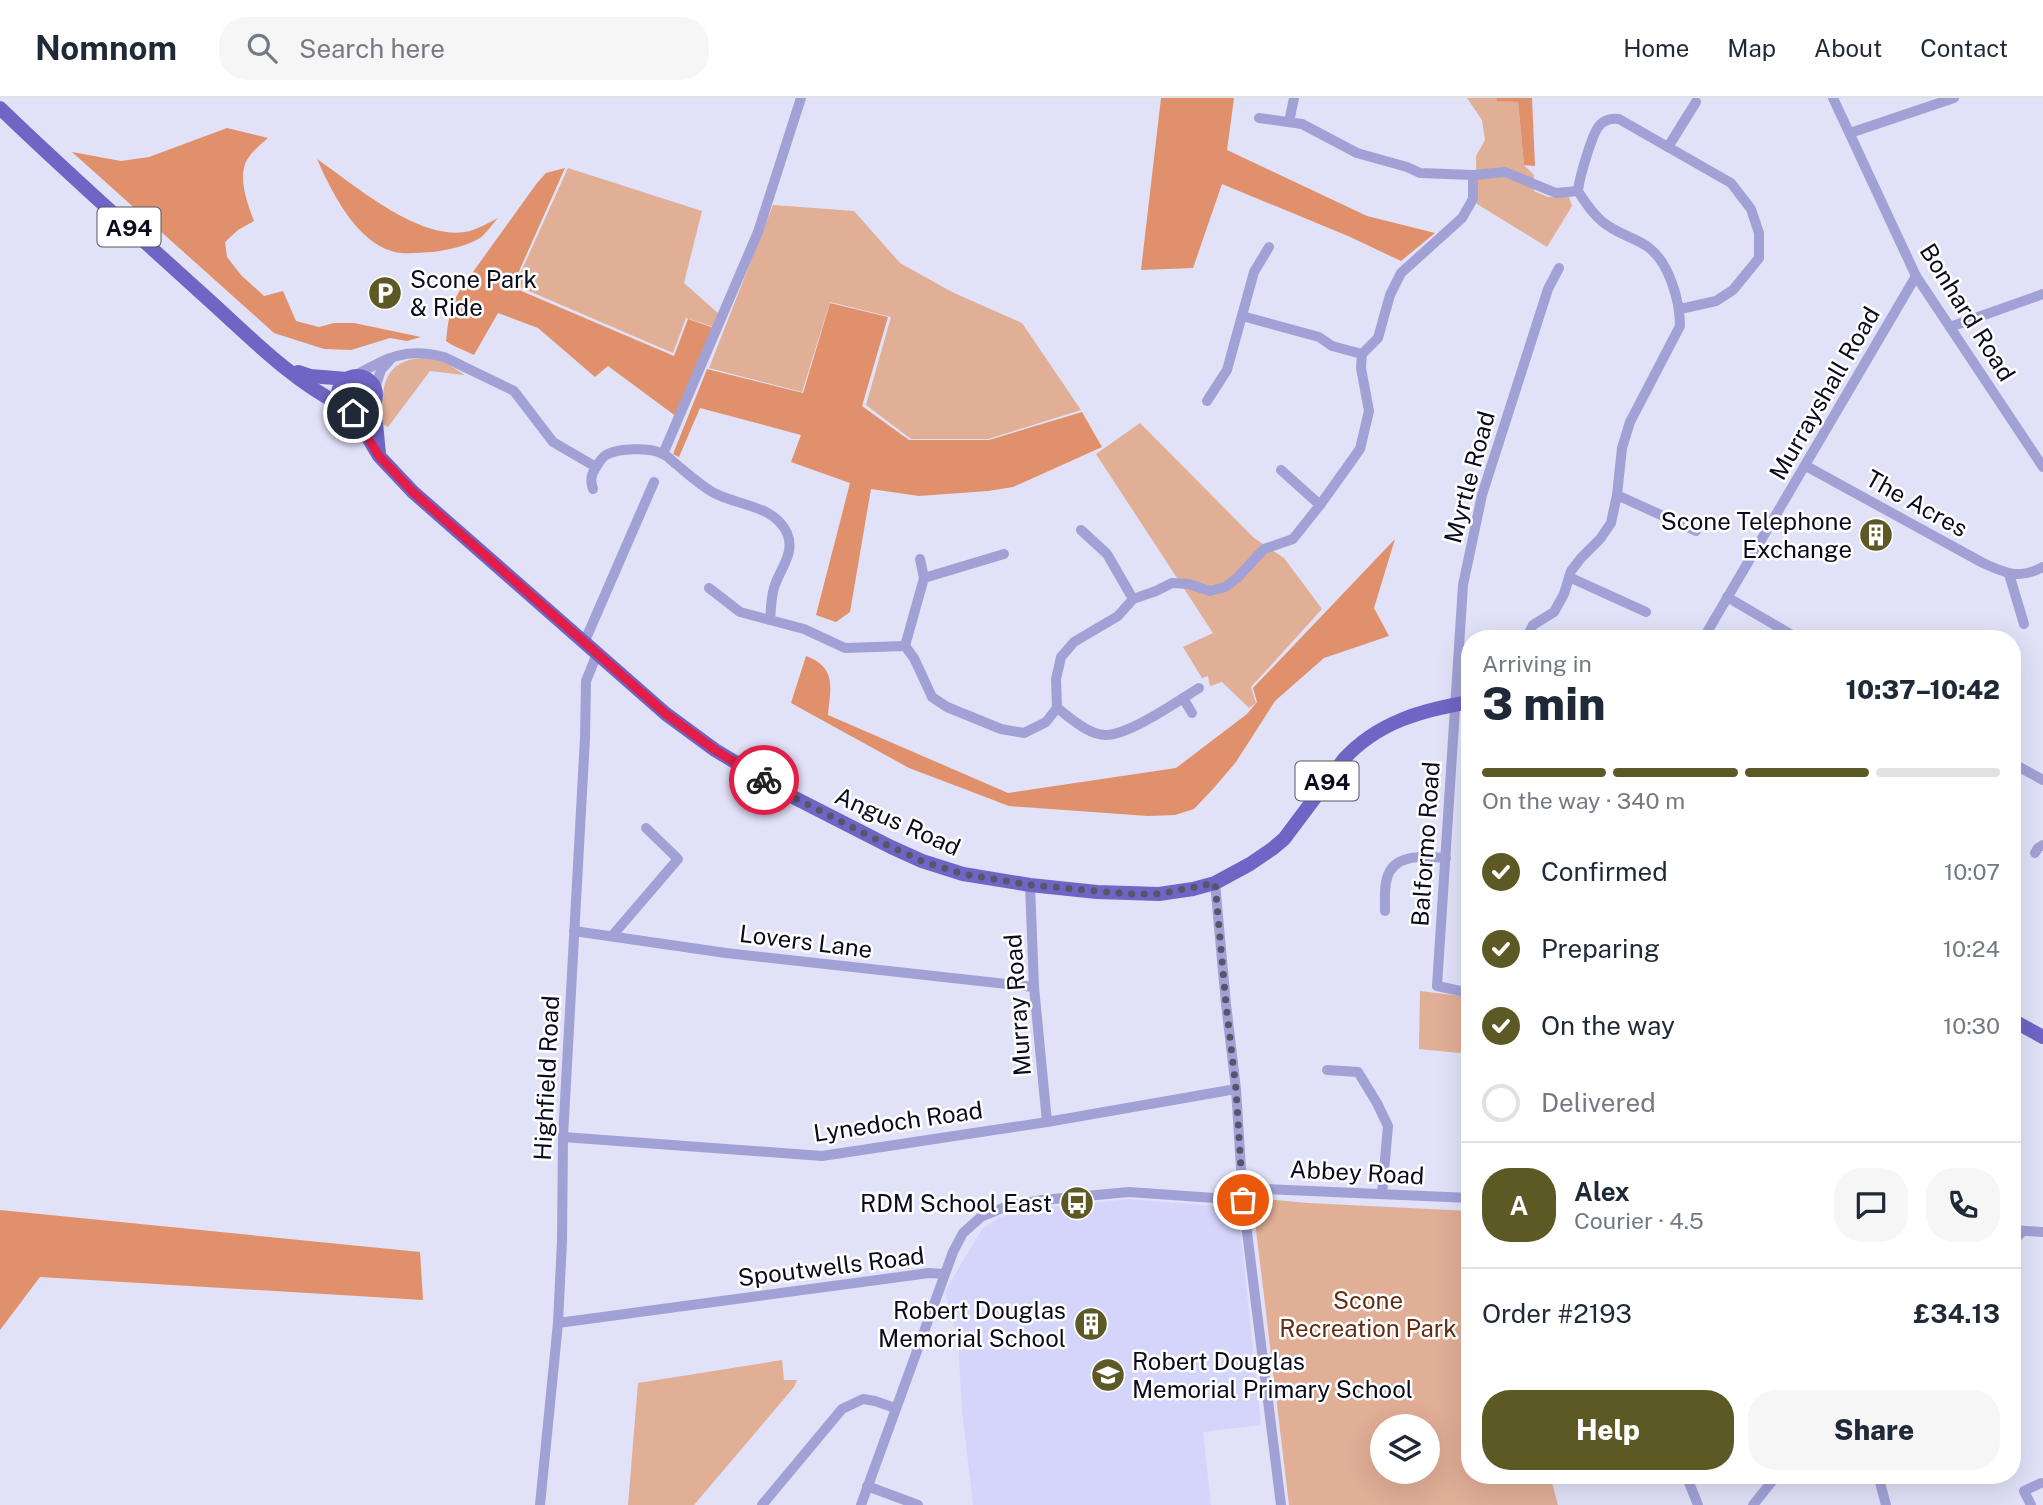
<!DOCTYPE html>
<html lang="en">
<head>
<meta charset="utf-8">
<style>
	:root { --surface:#fff; --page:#f6f6f7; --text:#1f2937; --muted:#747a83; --line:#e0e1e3; --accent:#5c5925 }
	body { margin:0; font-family:"Public Sans",sans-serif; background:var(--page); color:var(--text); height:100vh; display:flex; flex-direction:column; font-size:26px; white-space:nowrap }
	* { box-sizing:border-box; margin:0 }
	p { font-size:23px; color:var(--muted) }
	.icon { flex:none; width:38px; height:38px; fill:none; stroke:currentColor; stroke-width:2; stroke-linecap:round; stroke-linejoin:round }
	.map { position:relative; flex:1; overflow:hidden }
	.sheet { position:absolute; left:1461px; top:532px; width:560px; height:854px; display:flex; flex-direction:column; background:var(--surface); border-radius:28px; box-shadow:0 7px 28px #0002 }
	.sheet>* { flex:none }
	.fabs { position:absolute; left:1370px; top:1316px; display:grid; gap:14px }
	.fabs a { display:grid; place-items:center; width:70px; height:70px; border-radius:50%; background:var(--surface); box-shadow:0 7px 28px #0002; font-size:35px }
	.pin { position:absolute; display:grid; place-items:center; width:60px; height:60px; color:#fff; margin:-30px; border:4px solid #fff; border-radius:50%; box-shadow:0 2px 7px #0007 }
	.courier { position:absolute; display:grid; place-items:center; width:70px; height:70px; margin:-35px; border:5px solid #e11d48; border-radius:50%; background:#fff; color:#222; box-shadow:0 2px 9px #0007 }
	.head em { font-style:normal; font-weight:800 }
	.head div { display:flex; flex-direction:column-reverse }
	.head { display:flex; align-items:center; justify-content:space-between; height:119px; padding:0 21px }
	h1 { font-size:46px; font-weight:800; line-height:52px }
	.bar { display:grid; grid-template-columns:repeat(4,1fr); gap:10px 7px; align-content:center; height:84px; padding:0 21px }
	.bar i { height:9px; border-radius:5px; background:var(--line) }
	.bar .current { background:var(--accent) }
	.bar p { grid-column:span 4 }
	.line { display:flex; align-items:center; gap:18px; padding:0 21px; border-top:2px solid var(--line) }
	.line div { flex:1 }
	.round { display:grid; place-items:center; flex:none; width:74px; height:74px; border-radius:28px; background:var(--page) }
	ol { padding:0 21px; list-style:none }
	li { display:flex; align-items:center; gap:21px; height:77px }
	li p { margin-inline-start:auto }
	li .icon { padding:7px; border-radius:50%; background:var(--accent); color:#fff; stroke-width:4 }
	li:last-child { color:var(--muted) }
	li i { width:38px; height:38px; border:4px solid var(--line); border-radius:50% }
	.cta { display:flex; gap:14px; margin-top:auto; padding:14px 21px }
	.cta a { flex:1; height:80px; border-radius:28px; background:var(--accent); color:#fff; font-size:28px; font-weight:800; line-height:80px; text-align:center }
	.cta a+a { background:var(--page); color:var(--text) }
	header { display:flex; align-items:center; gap:42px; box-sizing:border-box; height:98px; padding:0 35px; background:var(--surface); border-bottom:2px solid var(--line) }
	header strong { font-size:33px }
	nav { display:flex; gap:38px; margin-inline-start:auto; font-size:24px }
	.search { width:490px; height:63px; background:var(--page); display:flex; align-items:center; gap:18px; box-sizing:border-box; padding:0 24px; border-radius:28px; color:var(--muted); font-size:26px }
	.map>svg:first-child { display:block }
	.built { fill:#d5d4fb }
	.green { fill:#e1ae96; fill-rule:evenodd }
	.forest { fill:#e0916c }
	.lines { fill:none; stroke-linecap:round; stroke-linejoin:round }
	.minor { stroke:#a2a1d6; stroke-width:10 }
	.major { stroke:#6f65c4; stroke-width:14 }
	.done { stroke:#57556a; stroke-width:7; stroke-dasharray:0 12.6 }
	.route { stroke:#e11d48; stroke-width:9 }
	.labels { text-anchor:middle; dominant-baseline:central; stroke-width:5; stroke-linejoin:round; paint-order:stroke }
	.shield { fill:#fff; stroke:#555461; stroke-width:2 }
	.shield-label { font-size:23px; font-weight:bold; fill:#0c0a1d }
	.poi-label { font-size:24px; fill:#0c0a1d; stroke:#fff; text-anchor:end }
	.street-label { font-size:24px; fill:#0c0a1d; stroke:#fff }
	.park-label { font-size:24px; fill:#602d12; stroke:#fff }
</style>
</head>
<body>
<header>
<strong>Nomnom</strong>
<div class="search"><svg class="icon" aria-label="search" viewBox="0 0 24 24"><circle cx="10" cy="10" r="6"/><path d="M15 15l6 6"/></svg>Search here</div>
<nav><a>Home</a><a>Map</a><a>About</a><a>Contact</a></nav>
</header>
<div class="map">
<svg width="2043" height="1407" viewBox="0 0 2043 1407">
	<rect width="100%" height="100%" fill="#e1e1f8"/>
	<polygon class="built" points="1129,1101 1238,1110 1261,1327 1203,1334 1211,1407 973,1407 962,1311 958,1243 945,1193 982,1131 998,1120 1022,1112"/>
	<g class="green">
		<polygon points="1467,0 1496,0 1497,3 1518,3 1524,67 1534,77 1534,93 1548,99 1569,99 1572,108 1547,149 1477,106 1476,58 1485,42 1482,22"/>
		<polygon points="568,70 702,113 684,185 719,216 714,229 686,220 673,255 515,187"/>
		<polygon points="773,107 854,113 900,165 952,194 1022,225 1081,312 988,341 911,341 866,307 891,219 830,204 802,294 709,270"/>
		<path d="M423,260L443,263L465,277L430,273L388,329L383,326C381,292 382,262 423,260Z"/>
		<polygon points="1140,325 1254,440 1284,460 1322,511 1251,589 1256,605 1249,610 1222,584 1210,588 1208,578 1202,580 1183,549 1213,535 1096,356"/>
		<polygon points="1420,893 1470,899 1470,956 1419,951"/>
		<path d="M1264,1101L1308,1105L1470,1113V1377H1550L1558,1407H1289L1255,1123L1256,1107ZM1382,1328H1428V1374H1382Z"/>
		<polygon points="782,1262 784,1282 797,1282 794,1289 694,1407 628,1407 638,1285"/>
	</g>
	<g class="forest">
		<polygon points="1161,0 1234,0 1227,52 1367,118 1435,135 1401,163 1348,138 1222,86 1193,170 1141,172"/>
		<polygon points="1496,0 1532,0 1535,68 1524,67 1518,4 1497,3"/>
		<path d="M227,30L268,40C260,47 249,56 245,66C239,84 248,107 254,123L238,132L225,144L227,159L241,177L264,198L283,193L296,223L319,229L334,225H354L421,239L407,243L390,240L351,252L324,251L274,235L72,54L121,63L149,59Z"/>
		<path d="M317,61C355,87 424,148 473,132C481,129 490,124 498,120C492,126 487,135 480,140C467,148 448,152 433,154C423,154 411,156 401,155C359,150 332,95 317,61Z"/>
		<path d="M565,70L512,189L674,258L688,221L714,230L677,319L608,268L595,279L538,230L498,215L474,257L452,247L446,243C448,223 450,209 460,192L537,85L546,75Z"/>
		<polygon points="830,205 888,219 862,308 909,342 989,342 1082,314 1102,349 1013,389 988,393 919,398 871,391 850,514 836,524 816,517 850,385 791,364 801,337 700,310 679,359 673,356 707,271 803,295"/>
		<path d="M1395,441L1374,510L1389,538L1324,560L1275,603L1236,664L1213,691L1194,711L1175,717L1148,718L1009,708L909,670L791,605L806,558C838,570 830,591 828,617L1008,695L1176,670L1247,616L1257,604L1253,590Z"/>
		<polygon points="0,1112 420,1154 423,1202 40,1179 0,1232"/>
	</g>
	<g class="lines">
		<g class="minor">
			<polyline points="1833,0 1916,178 2043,369"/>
			<polyline points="1259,20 1302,26 1357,55 1407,69 1420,75 1473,77 1505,74 1556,95 1578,93"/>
			<polyline points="1289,24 1294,0"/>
			<polyline points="1850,35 1954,0"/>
			<polyline points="1668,49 1696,4"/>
			<polyline points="1242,218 1319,239 1332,248 1362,256"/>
			<polyline points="1950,229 2043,196"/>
			<path d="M354,278C387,260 405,249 444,259L514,293L553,344L596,369C599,365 601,360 606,357C618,350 650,349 663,356C668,358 672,363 676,366C688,376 700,387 714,395C739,408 774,407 787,435C796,455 779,472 774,490C771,500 771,512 770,522L804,531L845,550L905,548L914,560L932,599L947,609L1001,631L1024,635L1046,624L1057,610L1056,581L1061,559L1074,544L1118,518L1133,501L1156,493L1172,485L1189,486L1210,493L1225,489L1237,480L1264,451L1293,441L1320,407L1360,351L1369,313L1361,270L1362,256L1378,240L1390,197L1401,175L1462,120L1473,101V77"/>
			<polyline points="375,290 381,272 390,262"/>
			<polyline points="1207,303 1227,272 1254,174 1269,149"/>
			<polyline points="663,356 758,134 801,0"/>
			<path d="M1806,368L1983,465C2006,475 2018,482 2043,469"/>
			<polyline points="1281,372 1320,407"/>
			<path d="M593,391C590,382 591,377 596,369"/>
			<polyline points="1617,397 1696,433"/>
			<polyline points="1081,432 1107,456 1133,501"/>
			<polyline points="920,461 924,480"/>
			<polyline points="2009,476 2024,526"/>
			<polyline points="1569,479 1646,514"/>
			<polyline points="709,490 740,514 770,522"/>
			<polyline points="1727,499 1799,541"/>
			<path d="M1526,541L1533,527L1554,514L1564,496L1571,473L1581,460L1600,441L1611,425L1617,397L1622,350L1630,324L1680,228C1680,203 1669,164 1648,149C1637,141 1622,137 1610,129C1596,121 1586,106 1578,93C1579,81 1592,36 1599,28C1604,22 1612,20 1619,21L1731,85L1751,111L1759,135V160L1733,192L1716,203L1680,211"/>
			<polyline points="1703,541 1916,178"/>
			<polyline points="584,545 654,384"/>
			<polyline points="905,548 924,480 1004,456"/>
			<polyline points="1183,600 1192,615"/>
			<path d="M1057,610C1071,620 1087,636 1105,637C1128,638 1178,603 1199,590"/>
			<polyline points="2012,665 2043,682"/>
			<polyline points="2035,755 2038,750 2043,747"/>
			<polyline points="1215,785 1226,906 1236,991 1243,1102 1281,1407"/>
			<polyline points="1030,787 1034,889 1047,1024"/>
			<path d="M1385,813C1385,802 1384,790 1387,780C1394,754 1426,759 1446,760"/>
			<polyline points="574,833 726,855 1034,889"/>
			<polyline points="612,838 678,761 646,730"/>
			<polyline points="1470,895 1437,888 1463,487 1482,397 1548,191 1559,170"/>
			<polyline points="1327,972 1358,974 1377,1005 1388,1028 1382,1096"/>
			<polyline points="563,1039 822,1058 1047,1024 1236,991"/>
			<polyline points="1243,1090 1470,1100"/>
			<polyline points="2012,1132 2043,1134"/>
			<polyline points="2012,1144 2023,1133"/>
			<polyline points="558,1225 929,1175 945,1176"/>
			<polyline points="1686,1377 1698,1407"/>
			<polyline points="1878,1377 1886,1407"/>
			<polyline points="867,1388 918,1407"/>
			<polyline points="540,1407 558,1225 562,1143 563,1039 585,640 586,583 597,556"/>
			<polyline points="762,1407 842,1311 863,1301 875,1303 895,1310"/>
			<polyline points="861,1407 953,1154 963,1135 981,1119 1005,1109 1042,1102 1129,1094 1243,1102"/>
			<polyline points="1753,1407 1777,1377"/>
			<polyline points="2031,1407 2024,1393 2041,1385"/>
		</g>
		<g class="major">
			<path d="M0,10C65,73 133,133 200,194C244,233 288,280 341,307"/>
			<polyline points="298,274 310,278 347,281"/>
			<circle cx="357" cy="297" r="19"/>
			<polyline points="374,305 379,356"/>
			<path d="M353,315L379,358L413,394L666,616L715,652L795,700L891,749L922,763L963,776L1030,787L1097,794L1159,796L1193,791L1215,785L1250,766L1272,751L1284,741L1344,661C1378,624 1422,612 1470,604"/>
			<polyline points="2012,922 2043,939"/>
		</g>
	</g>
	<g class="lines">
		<polyline class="done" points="764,682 795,700 891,749 922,763 963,776 1030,787 1130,796 1159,796 1215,785 1226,906 1236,991 1243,1102"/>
		<polyline class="route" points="353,315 379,358 413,394 666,616 715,652 764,682"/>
	</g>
	<defs>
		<g id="parking-disc" transform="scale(1.75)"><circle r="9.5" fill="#5c5925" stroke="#fff"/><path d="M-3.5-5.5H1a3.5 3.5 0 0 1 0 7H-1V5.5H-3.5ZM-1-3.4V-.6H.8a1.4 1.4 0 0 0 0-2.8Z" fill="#fff"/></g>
		<g id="building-disc" transform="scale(1.75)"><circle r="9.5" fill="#5c5925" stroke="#fff"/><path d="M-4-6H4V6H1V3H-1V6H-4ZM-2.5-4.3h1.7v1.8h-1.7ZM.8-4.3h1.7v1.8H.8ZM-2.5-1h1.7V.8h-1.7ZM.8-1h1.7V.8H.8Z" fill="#fff"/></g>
		<g id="bus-disc" transform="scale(1.75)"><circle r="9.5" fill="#5c5925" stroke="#fff"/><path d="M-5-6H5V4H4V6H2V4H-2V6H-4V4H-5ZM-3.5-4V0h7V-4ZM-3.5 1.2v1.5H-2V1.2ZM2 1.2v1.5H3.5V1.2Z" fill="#fff"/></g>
		<g id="school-disc" transform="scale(1.75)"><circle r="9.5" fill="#5c5925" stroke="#fff"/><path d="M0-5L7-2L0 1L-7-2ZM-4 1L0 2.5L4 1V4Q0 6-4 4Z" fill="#fff"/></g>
	</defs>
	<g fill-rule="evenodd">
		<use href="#parking-disc" x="385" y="195"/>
		<use href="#building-disc" x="1876" y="437"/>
		<use href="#bus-disc" x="1077" y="1105"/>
		<use href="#building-disc" x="1091" y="1226"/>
		<use href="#school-disc" x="1108" y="1277"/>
	</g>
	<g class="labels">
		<g class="shield">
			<rect x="97.5" y="109.5" width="63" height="39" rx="5"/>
			<rect x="1295.5" y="663.5" width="63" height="39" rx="5"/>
		</g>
		<g class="shield-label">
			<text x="129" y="129">A94</text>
			<text x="1327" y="683">A94</text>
		</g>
		<g class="poi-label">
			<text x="410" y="181" text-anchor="start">Scone Park<tspan x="410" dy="28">&amp; Ride</tspan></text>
			<text x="1852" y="423">Scone Telephone<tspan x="1852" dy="28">Exchange</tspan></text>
			<text x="1052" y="1105">RDM School East</text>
			<text x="1066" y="1212">Robert Douglas<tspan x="1066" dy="28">Memorial School</tspan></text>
			<text x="1132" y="1263" text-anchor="start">Robert Douglas<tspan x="1132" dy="28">Memorial Primary School</tspan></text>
		</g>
		<g class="street-label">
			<text transform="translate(1968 214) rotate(58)">Bonhard Road</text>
			<text transform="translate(1824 295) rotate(-60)">Murrayshall Road</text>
			<text transform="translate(1469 379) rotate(-75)">Myrtle Road</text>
			<text transform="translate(1917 405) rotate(29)">The Acres</text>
			<text transform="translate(898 723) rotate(24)">Angus Road</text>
			<text transform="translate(1425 746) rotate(-86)">Balformo Road</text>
			<text transform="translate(806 843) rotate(7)">Lovers Lane</text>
			<text transform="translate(1017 907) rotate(-94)">Murray Road</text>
			<text transform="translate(546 980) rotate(-87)">Highfield Road</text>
			<text transform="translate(898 1023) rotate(-8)">Lynedoch Road</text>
			<text transform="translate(1357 1074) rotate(3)">Abbey Road</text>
			<text transform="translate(831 1168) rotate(-7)">Spoutwells Road</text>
		</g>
		<g class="park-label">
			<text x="1368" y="1202">Scone<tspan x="1368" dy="28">Recreation Park</tspan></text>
		</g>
	</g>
</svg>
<div class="fabs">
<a><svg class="icon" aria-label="layers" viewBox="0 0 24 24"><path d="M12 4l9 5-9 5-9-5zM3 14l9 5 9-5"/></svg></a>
</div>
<div class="pin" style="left:1243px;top:1102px;background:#ea580c"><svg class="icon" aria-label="bag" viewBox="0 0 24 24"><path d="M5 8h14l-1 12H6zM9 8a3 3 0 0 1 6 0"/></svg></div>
<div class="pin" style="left:353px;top:315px;background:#1f2937"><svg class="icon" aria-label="home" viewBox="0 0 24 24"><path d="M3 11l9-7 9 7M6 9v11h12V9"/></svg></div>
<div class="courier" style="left:764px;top:682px"><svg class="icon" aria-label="bike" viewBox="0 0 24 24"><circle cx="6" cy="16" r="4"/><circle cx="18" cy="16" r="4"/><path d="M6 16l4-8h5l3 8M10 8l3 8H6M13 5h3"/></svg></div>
<section class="sheet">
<div class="head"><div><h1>3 min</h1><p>Arriving in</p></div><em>10:37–10:42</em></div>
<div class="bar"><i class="current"></i><i class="current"></i><i class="current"></i><i></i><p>On the way · 340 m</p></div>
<ol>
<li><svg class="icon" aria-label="check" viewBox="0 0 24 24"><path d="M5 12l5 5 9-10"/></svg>Confirmed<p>10:07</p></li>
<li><svg class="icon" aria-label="check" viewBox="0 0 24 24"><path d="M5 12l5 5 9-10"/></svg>Preparing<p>10:24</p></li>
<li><svg class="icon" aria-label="check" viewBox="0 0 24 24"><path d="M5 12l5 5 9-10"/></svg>On the way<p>10:30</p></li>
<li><i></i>Delivered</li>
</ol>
<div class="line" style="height:126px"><b class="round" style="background:var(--accent);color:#fff">A</b><div><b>Alex</b><p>Courier · 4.5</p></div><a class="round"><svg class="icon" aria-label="chat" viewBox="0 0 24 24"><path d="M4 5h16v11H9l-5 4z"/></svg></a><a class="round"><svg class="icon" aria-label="phone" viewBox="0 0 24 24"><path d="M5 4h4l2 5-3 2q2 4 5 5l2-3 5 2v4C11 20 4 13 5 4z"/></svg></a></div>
<div class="line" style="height:91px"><div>Order #2193</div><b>£34.13</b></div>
<div class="cta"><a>Help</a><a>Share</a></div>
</section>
</div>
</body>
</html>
